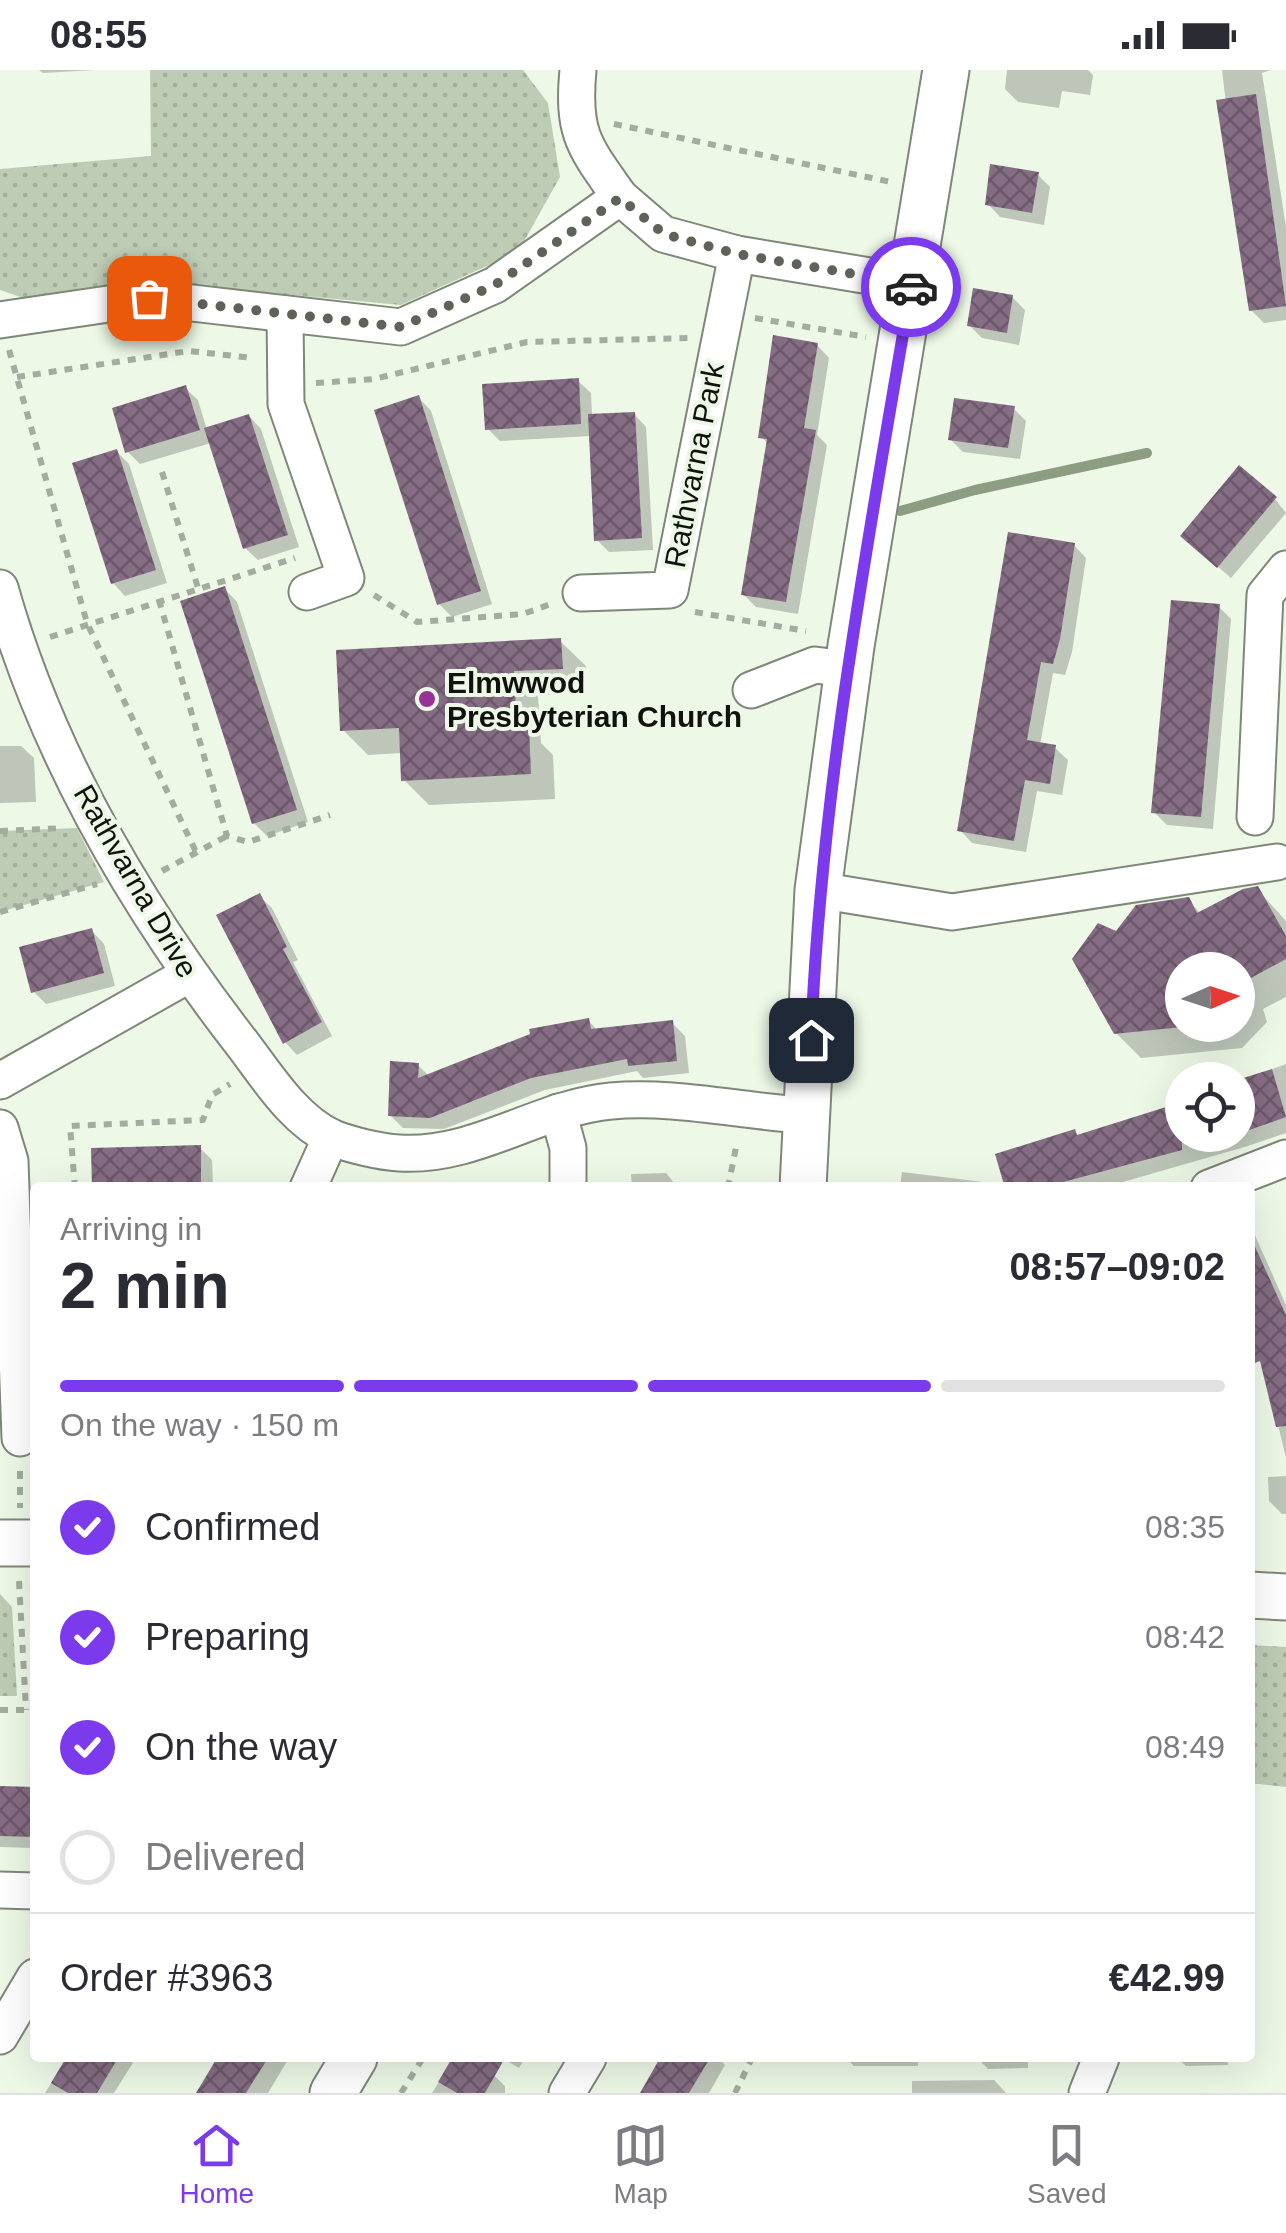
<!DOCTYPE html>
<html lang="en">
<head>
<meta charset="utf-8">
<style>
	:root { --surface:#fff; --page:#f2f2f3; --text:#2b2b33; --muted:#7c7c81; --line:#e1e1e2; --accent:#7c3aed }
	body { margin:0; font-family:Helvetica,sans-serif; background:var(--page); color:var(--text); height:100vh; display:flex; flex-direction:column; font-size:38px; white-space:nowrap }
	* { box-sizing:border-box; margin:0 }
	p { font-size:32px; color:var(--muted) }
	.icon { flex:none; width:55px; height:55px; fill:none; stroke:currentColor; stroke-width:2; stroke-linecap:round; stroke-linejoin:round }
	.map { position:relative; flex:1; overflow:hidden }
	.panel { position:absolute; left:30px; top:1112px; width:1225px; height:880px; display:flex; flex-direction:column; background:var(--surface); border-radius:10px; box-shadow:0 10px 40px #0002 }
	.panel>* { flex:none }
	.needle { width:65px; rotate:87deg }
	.fabs { position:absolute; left:1165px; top:882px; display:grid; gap:20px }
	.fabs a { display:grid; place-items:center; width:90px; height:90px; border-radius:50%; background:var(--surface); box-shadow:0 10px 40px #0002; font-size:50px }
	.pin { position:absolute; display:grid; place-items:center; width:85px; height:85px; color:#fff; margin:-42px; border-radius:20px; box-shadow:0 5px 15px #0006 }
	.courier { position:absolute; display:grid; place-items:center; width:100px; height:100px; margin:-50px; border:8px solid #7c3aed; border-radius:50%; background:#fff; color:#222; box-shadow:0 2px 12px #0007 }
	.headline em { font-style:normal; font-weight:600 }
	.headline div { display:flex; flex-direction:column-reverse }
	.headline { display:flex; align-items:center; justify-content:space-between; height:170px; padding:0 30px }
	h1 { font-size:65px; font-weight:600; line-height:75px }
	.bar { display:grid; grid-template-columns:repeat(4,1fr); gap:15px 10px; align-content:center; height:120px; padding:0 30px }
	.bar i { height:12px; border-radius:8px; background:var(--line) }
	.bar .selected { background:var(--accent) }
	.bar p { grid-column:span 4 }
	.line { display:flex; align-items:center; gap:25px; padding:0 30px; border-top:2px solid var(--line) }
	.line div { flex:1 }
	ol { padding:0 30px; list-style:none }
	li { display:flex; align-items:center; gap:30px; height:110px }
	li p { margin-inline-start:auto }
	li .icon { padding:10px; border-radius:50%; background:var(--accent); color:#fff; stroke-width:4 }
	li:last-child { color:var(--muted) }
	li i { width:55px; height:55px; border:5px solid var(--line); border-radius:50% }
	.status { display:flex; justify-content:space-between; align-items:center; height:70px; padding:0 50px; background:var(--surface); direction:ltr }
	.status svg { height:28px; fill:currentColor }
	.tab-bar { display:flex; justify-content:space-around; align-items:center; height:140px; border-top:2px solid var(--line); background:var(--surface); font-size:28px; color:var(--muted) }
	.tab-bar a { display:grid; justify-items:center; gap:5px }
	.tab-bar .selected { color:var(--accent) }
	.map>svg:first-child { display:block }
	.grass { fill:url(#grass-dots) }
	.shadow { fill:#0003; fill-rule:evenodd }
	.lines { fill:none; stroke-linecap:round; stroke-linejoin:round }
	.stream { stroke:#8c9d81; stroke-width:10 }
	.building { fill:url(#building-cross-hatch) }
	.minor-casing { stroke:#7e8778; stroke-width:39 }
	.major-casing { stroke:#7e8778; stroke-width:49 }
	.path { stroke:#a4ac9f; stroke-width:6; stroke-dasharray:8 8; stroke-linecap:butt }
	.minor { stroke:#fff; stroke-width:35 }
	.major { stroke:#fff; stroke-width:45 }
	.done { stroke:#5d6359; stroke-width:10; stroke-dasharray:0 18 }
	.route { stroke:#7c3aed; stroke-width:12 }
	.poi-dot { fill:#983297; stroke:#edf8e7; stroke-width:4 }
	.labels { text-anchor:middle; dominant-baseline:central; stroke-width:8; stroke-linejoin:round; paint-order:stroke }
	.street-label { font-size:30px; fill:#10130d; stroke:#edf8e7 }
	.poi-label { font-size:30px; font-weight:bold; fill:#10130d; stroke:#edf8e7; text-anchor:start }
</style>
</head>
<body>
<div class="status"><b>08:55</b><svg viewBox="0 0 49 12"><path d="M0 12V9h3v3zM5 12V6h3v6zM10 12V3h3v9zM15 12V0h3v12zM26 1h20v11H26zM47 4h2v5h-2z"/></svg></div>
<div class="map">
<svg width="1286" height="2023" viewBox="0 0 1286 2023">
	<defs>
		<pattern id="grass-dots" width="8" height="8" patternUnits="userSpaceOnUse" patternTransform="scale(2.5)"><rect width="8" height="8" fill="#beccb5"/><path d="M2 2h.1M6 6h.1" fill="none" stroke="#a2ae9a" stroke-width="1.8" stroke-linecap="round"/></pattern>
		<pattern id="building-cross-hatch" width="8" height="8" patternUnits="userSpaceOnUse" patternTransform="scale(2.5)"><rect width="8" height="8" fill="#856d83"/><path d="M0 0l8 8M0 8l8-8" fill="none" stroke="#6b586a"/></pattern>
	</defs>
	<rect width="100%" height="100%" fill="#edf8e7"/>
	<g class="grass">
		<polygon points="150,0 523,0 548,33 560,107 518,182 401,235 141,211 35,232 0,220 0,99 151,86"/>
		<polygon points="77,758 104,812 0,842 0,761"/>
		<polygon points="0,1524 12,1537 17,1626 0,1626"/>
		<polygon points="1250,1575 1286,1577 1286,1717 1250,1713"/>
	</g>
	<g class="shadow">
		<polygon points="39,0 95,0 43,3"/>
		<polygon points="1007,0 1088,0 1093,5 1090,25 1062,21 1059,38 1018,32 1005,19"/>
		<polygon points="1222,0 1271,0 1262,3 1286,157 1286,250 1264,253 1251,240"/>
		<polygon points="1038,105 1050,117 1044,155 1000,147 988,134"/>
		<polygon points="1012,227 1025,240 1019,275 982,268 970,256"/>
		<polygon points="817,275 829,288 817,365 827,375 798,544 756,537 743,524 769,374 761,367"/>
		<polygon points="578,311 591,323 592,346 634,344 646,357 653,480 609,482 597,470 591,366 500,371 488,359"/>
		<polygon points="185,318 198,330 207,360 249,346 261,359 299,477 258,490 245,478 211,373 140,394 128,382"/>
		<polygon points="419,328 431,341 492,534 452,547 439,534"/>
		<polygon points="1014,339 1026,351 1020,389 963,382 950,369"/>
		<polygon points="117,382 129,394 167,513 125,526 113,513"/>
		<polygon points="1275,429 1286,443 1231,508 1196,478"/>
		<polygon points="1074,475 1086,488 1072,582 1065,605 1053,603 1040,675 1055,678 1068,690 1062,725 1037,721 1026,782 972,773 960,760"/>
		<polygon points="225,519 237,532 308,752 267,766 254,753"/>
		<polygon points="1219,537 1231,549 1213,759 1167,755 1154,742"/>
		<polygon points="560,571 586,596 587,623 538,625 541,673 553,685 555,729 429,735 404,710 402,683 368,685 343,660"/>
		<polygon points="0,676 21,676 34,688 36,732 0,733"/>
		<path d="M1257,819L1286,851V927L1263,939L1267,952L1242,978L1141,988L1116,963L1117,864L1188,830L1201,844ZM1182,900H1238V955H1182Z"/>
		<polygon points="259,826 272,838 298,890 293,892 332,966 297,985 285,972"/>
		<polygon points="92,861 104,874 115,916 46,934 33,921"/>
		<polygon points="588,950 598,961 672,953 685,966 689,1003 643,1008 637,1001 545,1020 444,1059 403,1058 390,1045 418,995 430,1007"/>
		<polygon points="1286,994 1286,1063 1248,1076 1102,1118 900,1118 902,1102 1007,1115 1074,1062 1079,1067 1182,1034 1182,1065 1238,1065 1238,1012"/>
		<polygon points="200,1078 212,1090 213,1117 257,1118 95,1118"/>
		<polygon points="666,1103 678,1118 632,1118 631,1104"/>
		<polygon points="1250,1154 1286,1235 1286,1388 1264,1297 1250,1274"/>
		<polygon points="1286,1406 1286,1444 1282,1444 1269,1431 1268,1407"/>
		<polygon points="0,1720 35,1721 35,1778 0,1777"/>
		<polygon points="67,1988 136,1988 114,2023 45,2023"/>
		<polygon points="220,1988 289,1988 268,2023 199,2023"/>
		<polygon points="454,1988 476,1988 505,2016 505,2023 432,2023"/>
		<polygon points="502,1988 525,1988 519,1998"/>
		<polygon points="664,1988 718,1988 725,1995 709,2023 643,2023"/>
		<polygon points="846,1988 918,1988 918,1996 854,1996"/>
		<polygon points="977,1988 1028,1988 1028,1998 988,1999"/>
		<polygon points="1177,1988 1228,1988 1228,1995 1186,1996"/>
		<polygon points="994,2010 1006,2023 912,2023 912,2011"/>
	</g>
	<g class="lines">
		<polyline class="stream" points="900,441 975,420 1147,383"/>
	</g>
	<g class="building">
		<polygon points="1256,24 1286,236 1249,241 1216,30"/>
		<polygon points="990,94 1039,102 1032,143 985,135"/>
		<polygon points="973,218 1013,225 1007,263 967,256"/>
		<polygon points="773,265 818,273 804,358 816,360 786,532 741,525 767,369 758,368"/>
		<polygon points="579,308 581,354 485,360 482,314"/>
		<polygon points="186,315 200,360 125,383 112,338"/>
		<polygon points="419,325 481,521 437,535 374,340"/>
		<polygon points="954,328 1015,336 1008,378 948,370"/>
		<polygon points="635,342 642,468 594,471 588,344"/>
		<polygon points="249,344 288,465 243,479 204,358"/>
		<polygon points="117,379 156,500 111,514 72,393"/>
		<polygon points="1239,395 1277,427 1217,498 1180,466"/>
		<polygon points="1008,462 1075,473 1060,569 1053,594 1041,592 1027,670 1056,675 1050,714 1025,710 1014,771 957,761"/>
		<polygon points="225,516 297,740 252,754 180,531"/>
		<polygon points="1171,530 1220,534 1201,747 1151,743"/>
		<polygon points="561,568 563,599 514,601 517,658 529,657 531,704 401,711 399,658 340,661 336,580"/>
		<polygon points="1258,816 1286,866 1286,889 1238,915 1238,900 1182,900 1182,957 1114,964 1072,889 1098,853 1116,861 1136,835 1189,827 1197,843 1243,819"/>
		<polygon points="260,823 287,877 283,879 322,952 283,974 216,845"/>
		<polygon points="92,858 104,903 31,923 19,877"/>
		<polygon points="589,948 591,959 673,950 677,991 628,996 627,989 531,1008 430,1048 388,1046 390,991 419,993 418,1008 530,964 529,959"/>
		<polygon points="1272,999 1286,1047 1238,1064 1237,1010"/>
		<polygon points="1182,1032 1182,1080 1041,1118 1005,1118 995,1084 1075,1059 1077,1065"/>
		<polygon points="201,1075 201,1118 92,1118 91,1078"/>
		<polygon points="1252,1170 1286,1245 1286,1356 1276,1357 1260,1291 1250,1295"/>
		<polygon points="0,1716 35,1717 35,1767 0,1766"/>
		<polygon points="66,1988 118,1988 97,2023 68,2023 51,2013"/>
		<polygon points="217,1988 268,1988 246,2023 196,2023"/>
		<polygon points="452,1988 505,1988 485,2023 457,2023 438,2012"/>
		<polygon points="660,1988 710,1988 689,2023 640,2023"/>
	</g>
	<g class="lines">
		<g class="minor-casing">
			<g id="minor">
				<path d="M578,0C572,64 584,76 620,127"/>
				<polyline points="285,244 286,334 346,508 307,522"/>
				<polyline points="0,250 149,228 401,257 495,215 620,127 663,164 737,184 912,213"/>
				<path d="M0,518C47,685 138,840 244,976C268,1008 295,1051 333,1068C351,1075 380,1082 399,1083C475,1088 537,1038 611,1031C675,1025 743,1042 807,1045"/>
				<polyline points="581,523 670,520 737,184"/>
				<polyline points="751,620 815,595 847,599"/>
				<polyline points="1255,747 1265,525 1286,499"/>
				<polyline points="818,820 952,842 1277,792"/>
				<polyline points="0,1011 188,905"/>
				<polyline points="558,1042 568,1078 568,1118"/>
				<polyline points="0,1058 10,1091 20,1368"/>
				<polyline points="308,1118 331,1067"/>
				<polyline points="1209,1118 1286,1088"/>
				<polyline points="0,1820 35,1821"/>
				<polyline points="0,1966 35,1907"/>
				<polyline points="567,2023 588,1988"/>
				<polyline points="1087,2023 1101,1988"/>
			</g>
		</g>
		<g class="major-casing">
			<g id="major">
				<polyline points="803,1118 818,820 851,576 946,0"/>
				<polyline points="0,1473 35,1473"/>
				<polyline points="1250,1525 1286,1527"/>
				<polyline points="333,2023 354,1988"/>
			</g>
		</g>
		<g class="path">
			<polyline points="614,54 891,112"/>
			<polyline points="755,248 866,267"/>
			<polyline points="9,280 87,553 196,782"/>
			<polyline points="17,307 189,281 253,288"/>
			<polyline points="316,313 374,309 527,272 689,268"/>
			<polyline points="162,402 198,518"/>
			<polyline points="374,525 417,552 523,544 551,534"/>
			<polyline points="159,530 227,766 248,772 330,745"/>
			<polyline points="695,542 806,561"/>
			<polyline points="50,567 295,488"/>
			<polyline points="0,761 64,758"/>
			<polyline points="162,801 227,766"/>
			<polyline points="0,842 97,814"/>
			<polyline points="75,1118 70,1056 203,1050 212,1025 230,1014"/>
			<polyline points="728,1118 737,1072"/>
			<polyline points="20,1401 20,1438"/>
			<polyline points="19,1511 26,1640"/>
			<polyline points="0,1640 35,1640"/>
			<polyline points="401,2023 423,1988"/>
			<polyline points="735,2023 752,1988"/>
		</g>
		<use href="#minor" class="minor"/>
		<use href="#major" class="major"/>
	</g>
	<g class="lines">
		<polyline class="done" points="149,228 401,257 495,215 620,128 664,164 737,184 912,214 911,217"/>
		<path class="route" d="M811,970C821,716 869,467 911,217"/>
	</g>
	<circle class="poi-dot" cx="427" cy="629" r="10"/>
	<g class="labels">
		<g class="street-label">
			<text transform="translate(694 395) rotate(-79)">Rathvarna Park</text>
			<text transform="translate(136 811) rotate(60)">Rathvarna Drive</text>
		</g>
		<g class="poi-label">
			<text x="447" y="612">Elmwwod<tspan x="447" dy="34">Presbyterian Church</tspan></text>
		</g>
	</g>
</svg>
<div class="fabs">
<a><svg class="needle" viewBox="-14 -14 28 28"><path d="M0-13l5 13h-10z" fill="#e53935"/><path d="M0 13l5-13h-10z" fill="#7c7c81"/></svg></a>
<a><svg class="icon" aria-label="locate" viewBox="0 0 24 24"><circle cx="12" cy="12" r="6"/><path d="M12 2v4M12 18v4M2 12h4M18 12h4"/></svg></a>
</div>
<div class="pin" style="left:149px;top:228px;background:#ea580c"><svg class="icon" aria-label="bag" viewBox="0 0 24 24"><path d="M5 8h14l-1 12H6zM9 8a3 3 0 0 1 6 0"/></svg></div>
<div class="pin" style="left:811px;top:970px;background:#1f2937"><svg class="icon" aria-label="home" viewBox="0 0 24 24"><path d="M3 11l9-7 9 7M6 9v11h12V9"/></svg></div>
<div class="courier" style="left:911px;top:217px"><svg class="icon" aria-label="car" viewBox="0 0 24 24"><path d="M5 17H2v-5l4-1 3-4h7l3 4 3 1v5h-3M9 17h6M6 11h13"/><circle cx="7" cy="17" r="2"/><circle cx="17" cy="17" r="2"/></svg></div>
<section class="panel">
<div class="headline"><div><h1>2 min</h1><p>Arriving in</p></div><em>08:57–09:02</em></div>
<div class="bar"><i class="selected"></i><i class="selected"></i><i class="selected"></i><i></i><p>On the way · 150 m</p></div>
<ol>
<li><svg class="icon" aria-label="check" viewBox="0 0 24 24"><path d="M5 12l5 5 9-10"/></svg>Confirmed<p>08:35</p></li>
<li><svg class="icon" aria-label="check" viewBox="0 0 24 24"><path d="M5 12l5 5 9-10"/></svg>Preparing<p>08:42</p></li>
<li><svg class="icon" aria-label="check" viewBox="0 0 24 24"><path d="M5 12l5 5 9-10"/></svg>On the way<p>08:49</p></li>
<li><i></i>Delivered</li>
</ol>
<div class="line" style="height:130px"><div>Order #3963</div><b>€42.99</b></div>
</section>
</div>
<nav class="tab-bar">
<a class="selected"><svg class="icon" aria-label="home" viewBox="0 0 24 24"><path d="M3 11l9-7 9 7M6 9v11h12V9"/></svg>Home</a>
<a><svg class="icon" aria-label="map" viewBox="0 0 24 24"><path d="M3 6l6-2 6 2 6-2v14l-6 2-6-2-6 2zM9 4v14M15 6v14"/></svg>Map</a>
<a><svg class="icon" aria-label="saved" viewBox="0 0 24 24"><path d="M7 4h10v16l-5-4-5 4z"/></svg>Saved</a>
</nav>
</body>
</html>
